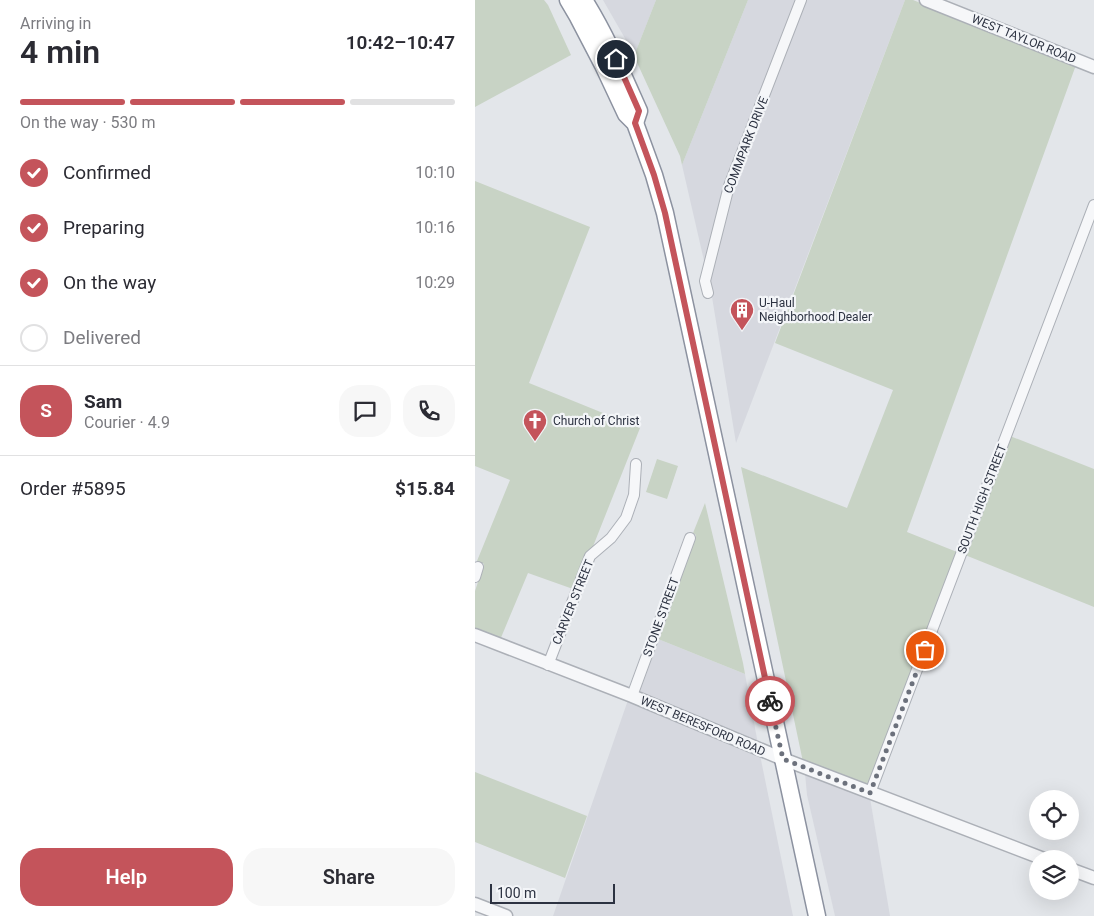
<!DOCTYPE html>
<html lang="en">
<head>
<meta charset="utf-8">
<style>
	:root { --surface:#fff; --page:#f7f7f7; --text:#2b2b33; --muted:#7c7c81; --line:#e1e1e2; --accent:#c4545b }
	body { margin:0; font-family:Roboto,sans-serif; background:var(--page); color:var(--text); height:100vh; display:flex; flex-direction:column; font-size:19px; white-space:nowrap }
	* { box-sizing:border-box; margin:0 }
	p { font-size:16px; color:var(--muted) }
	.icon { flex:none; width:28px; height:28px; fill:none; stroke:currentColor; stroke-width:2; stroke-linecap:round; stroke-linejoin:round }
	.map { position:relative; flex:1; overflow:hidden }
	.drawer { display:flex; flex-direction:column; background:var(--surface); width:475px }
	.drawer>* { flex:none }
	.controls { position:absolute; left:554px; top:790px; display:grid; gap:10px }
	.controls a { display:grid; place-items:center; width:50px; height:50px; border-radius:50%; background:var(--surface); box-shadow:0 5px 20px #0002; font-size:25px }
	.scale { position:absolute; left:15px; bottom:12px; width:125px; box-sizing:border-box; padding-left:5px; border:2px solid #2c3241; border-top:0; font-size:14px; line-height:18px; white-space:nowrap; color:#2c3241; -webkit-text-stroke:4px #f3f5f8; paint-order:stroke }
	.pin { position:absolute; display:grid; place-items:center; width:42px; height:42px; color:#fff; margin:-21px; border:2px solid #fff; border-radius:50%; box-shadow:0 1px 5px #0007 }
	.courier { position:absolute; display:grid; place-items:center; width:50px; height:50px; margin:-25px; border:4px solid #c4545b; border-radius:50%; background:#fff; color:#222; box-shadow:0 1px 6px #0007 }
	.summary em { font-style:normal; font-weight:600 }
	.summary div { display:flex; flex-direction:column-reverse }
	.summary { display:flex; align-items:center; justify-content:space-between; height:85px; padding:0 20px }
	h1 { font-size:32px; font-weight:600; line-height:38px }
	.bar { display:grid; grid-template-columns:repeat(4,1fr); gap:8px 5px; align-content:center; height:60px; padding:0 20px }
	.bar i { height:6px; border-radius:4px; background:var(--line) }
	.bar .selected { background:var(--accent) }
	.bar p { grid-column:span 4 }
	.line { display:flex; align-items:center; gap:12px; padding:0 20px; border-top:1px solid var(--line) }
	.line div { flex:1 }
	.round { display:grid; place-items:center; flex:none; width:52px; height:52px; border-radius:20px; background:var(--page) }
	ol { padding:0 20px; list-style:none }
	li { display:flex; align-items:center; gap:15px; height:55px }
	li p { margin-inline-start:auto }
	li .icon { padding:5px; border-radius:50%; background:var(--accent); color:#fff; stroke-width:4 }
	li:last-child { color:var(--muted) }
	li i { width:28px; height:28px; border:2px solid var(--line); border-radius:50% }
	.primary-button { display:flex; gap:10px; margin-top:auto; padding:10px 20px }
	.primary-button a { flex:1; height:58px; border-radius:20px; background:var(--accent); color:#fff; font-size:20px; font-weight:600; line-height:58px; text-align:center }
	.primary-button a+a { background:var(--page); color:var(--text) }
	main { display:flex; flex:1; min-height:0 }
	.map>svg:first-child { display:block }
	.built { fill:#d6d8df }
	.green { fill:#c8d3c5 }
	.lines { fill:none; stroke-linecap:round; stroke-linejoin:round }
	.minor-casing { stroke:#acb0b7; stroke-width:12 }
	.tertiary-casing { stroke:#acb0b7; stroke-width:15 }
	.trunk-casing { stroke:#8c92a0; stroke-width:19 }
	.minor { stroke:#f6f7f9; stroke-width:10 }
	.tertiary { stroke:#f6f7f9; stroke-width:12 }
	.trunk { stroke:#fff; stroke-width:16 }
	.done { stroke:#6c717c; stroke-width:5; stroke-dasharray:0 9 }
	.route { stroke:#c4545b; stroke-width:6 }
	.labels { text-anchor:middle; dominant-baseline:central; stroke-width:4.5; stroke-linejoin:round; paint-order:stroke }
	.street-label { font-size:12px; fill:#2c3241; stroke:#f3f5f8 }
	.poi-label { font-size:12px; fill:#2c3241; stroke:#f3f5f8; text-anchor:start }
</style>
</head>
<body>
<main>
<section class="drawer">
<div class="summary"><div><h1>4 min</h1><p>Arriving in</p></div><em>10:42–10:47</em></div>
<div class="bar"><i class="selected"></i><i class="selected"></i><i class="selected"></i><i></i><p>On the way · 530 m</p></div>
<ol>
<li><svg class="icon" aria-label="check" viewBox="0 0 24 24"><path d="M5 12l5 5 9-10"/></svg>Confirmed<p>10:10</p></li>
<li><svg class="icon" aria-label="check" viewBox="0 0 24 24"><path d="M5 12l5 5 9-10"/></svg>Preparing<p>10:16</p></li>
<li><svg class="icon" aria-label="check" viewBox="0 0 24 24"><path d="M5 12l5 5 9-10"/></svg>On the way<p>10:29</p></li>
<li><i></i>Delivered</li>
</ol>
<div class="line" style="height:90px"><b class="round" style="background:var(--accent);color:#fff">S</b><div><b>Sam</b><p>Courier · 4.9</p></div><a class="round"><svg class="icon" aria-label="chat" viewBox="0 0 24 24"><path d="M4 5h16v11H9l-5 4z"/></svg></a><a class="round"><svg class="icon" aria-label="phone" viewBox="0 0 24 24"><path d="M5 4h4l2 5-3 2q2 4 5 5l2-3 5 2v4C11 20 4 13 5 4z"/></svg></a></div>
<div class="line" style="height:65px"><div>Order #5895</div><b>$15.84</b></div>
<div class="primary-button"><a>Help</a><a>Share</a></div>
</section>
<div class="map">
<svg width="619" height="916" viewBox="0 0 619 916">
	<rect width="100%" height="100%" fill="#e3e6ea"/>
	<g class="built">
		<polygon points="128,0 181,0 159,56 155,47"/>
		<polygon points="273,0 322,0 230,265 207,165"/>
		<polygon points="331,0 430,0 261,443 237,297 238,296 235,281 258,188"/>
		<polygon points="183,639 270,674 283,744 163,694"/>
		<polygon points="153,700 285,755 318,916 78,916"/>
		<polygon points="330,773 395,798 415,916 360,916 332,795"/>
	</g>
	<g class="green">
		<polygon points="0,0 69,0 73,5 96,55 0,107"/>
		<polygon points="181,0 273,0 207,165 205,156 159,56"/>
		<polygon points="430,0 438,0 601,65 432,532 482,552 393,787 328,762 266,467 372,508 418,390 300,343"/>
		<polygon points="0,181 115,227 54,383 165,428 117,549 98,589 53,573 25,640 0,630 0,591 9,564 2,561 35,480 0,466"/>
		<polygon points="535,436 619,469 619,607 490,555"/>
		<polygon points="182,459 203,466 192,499 171,492"/>
		<polygon points="230,503 268,663 270,674 183,639 221,535 218,533"/>
		<polygon points="0,772 112,816 90,878 0,842"/>
	</g>
	<g class="lines">
		<g class="minor-casing">
			<g id="minor">
				<polyline points="233,293 230,281 254,186 326,0"/>
				<polyline points="0,577 3,567"/>
				<polyline points="73,665 115,556 136,538 151,518 159,495 161,464"/>
				<polyline points="157,696 215,538"/>
				<polyline points="395,793 619,205"/>
			</g>
		</g>
		<g class="tertiary-casing">
			<g id="tertiary">
				<polyline points="451,0 619,67"/>
				<polyline points="0,635 157,696 308,759 569,859"/>
				<polyline points="595,869 619,878"/>
				<polyline points="0,904 31,916"/>
			</g>
		</g>
		<g class="trunk-casing">
			<g id="trunk">
				<polyline points="93,0 103,17 128,65 151,114 160,123 179,175 190,213 342,916"/>
				<path d="M109,0C131,35 147,73 164,111L160,123"/>
			</g>
		</g>
		<use href="#minor" class="minor"/>
		<use href="#tertiary" class="tertiary"/>
		<use href="#trunk" class="trunk"/>
	</g>
	<g class="lines">
		<polyline class="done" points="295,701 308,759 395,793 450,650"/>
		<polyline class="route" points="141,59 164,111 160,123 179,175 190,213 295,701"/>
	</g>
	<defs>
		<g id="building-pin" transform="scale(1.25)"><path d="M0 17L-7.5 6A9.5 9.5 0 1 1 7.5 6Z" fill="#c4545b" stroke="#f3f5f8"/><path d="M-4-6H4V6H1V3H-1V6H-4ZM-2.5-4.3h1.7v1.8h-1.7ZM.8-4.3h1.7v1.8H.8ZM-2.5-1h1.7V.8h-1.7ZM.8-1h1.7V.8H.8Z" fill="#fff"/></g>
		<g id="church-pin" transform="scale(1.25)"><path d="M0 17L-7.5 6A9.5 9.5 0 1 1 7.5 6Z" fill="#c4545b" stroke="#f3f5f8"/><path d="M-1.2-6h2.4v3.5h3.3v2.4h-3.3V6h-2.4V-.1h-3.3v-2.4h3.3Z" fill="#fff"/></g>
	</defs>
	<g fill-rule="evenodd">
		<use href="#building-pin" x="267" y="310"/>
		<use href="#church-pin" x="60" y="421"/>
	</g>
	<g class="labels">
		<g class="street-label">
			<text transform="translate(549 39) rotate(22)">WEST TAYLOR ROAD</text>
			<text transform="translate(271 145) rotate(-69)">COMMPARK DRIVE</text>
			<text transform="translate(507 499) rotate(-69)">SOUTH HIGH STREET</text>
			<text transform="translate(98 602) rotate(-68)">CARVER STREET</text>
			<text transform="translate(186 617) rotate(-70)">STONE STREET</text>
			<text transform="translate(228 726) rotate(23)">WEST BERESFORD ROAD</text>
		</g>
		<g class="poi-label">
			<text x="284" y="303">U-Haul<tspan x="284" dy="14">Neighborhood Dealer</tspan></text>
			<text x="78" y="421">Church of Christ</text>
		</g>
	</g>
</svg>
<div class="controls">
<a><svg class="icon" aria-label="locate" viewBox="0 0 24 24"><circle cx="12" cy="12" r="6"/><path d="M12 2v4M12 18v4M2 12h4M18 12h4"/></svg></a>
<a><svg class="icon" aria-label="layers" viewBox="0 0 24 24"><path d="M12 4l9 5-9 5-9-5zM3 14l9 5 9-5"/></svg></a>
</div>
<div class="scale">100 m</div>
<div class="pin" style="left:450px;top:650px;background:#ea580c"><svg class="icon" aria-label="bag" viewBox="0 0 24 24"><path d="M5 8h14l-1 12H6zM9 8a3 3 0 0 1 6 0"/></svg></div>
<div class="pin" style="left:141px;top:59px;background:#1f2937"><svg class="icon" aria-label="home" viewBox="0 0 24 24"><path d="M3 11l9-7 9 7M6 9v11h12V9"/></svg></div>
<div class="courier" style="left:295px;top:701px"><svg class="icon" aria-label="bike" viewBox="0 0 24 24"><circle cx="6" cy="16" r="4"/><circle cx="18" cy="16" r="4"/><path d="M6 16l4-8h5l3 8M10 8l3 8H6M13 5h3"/></svg></div>
</div>
</main>
</body>
</html>
